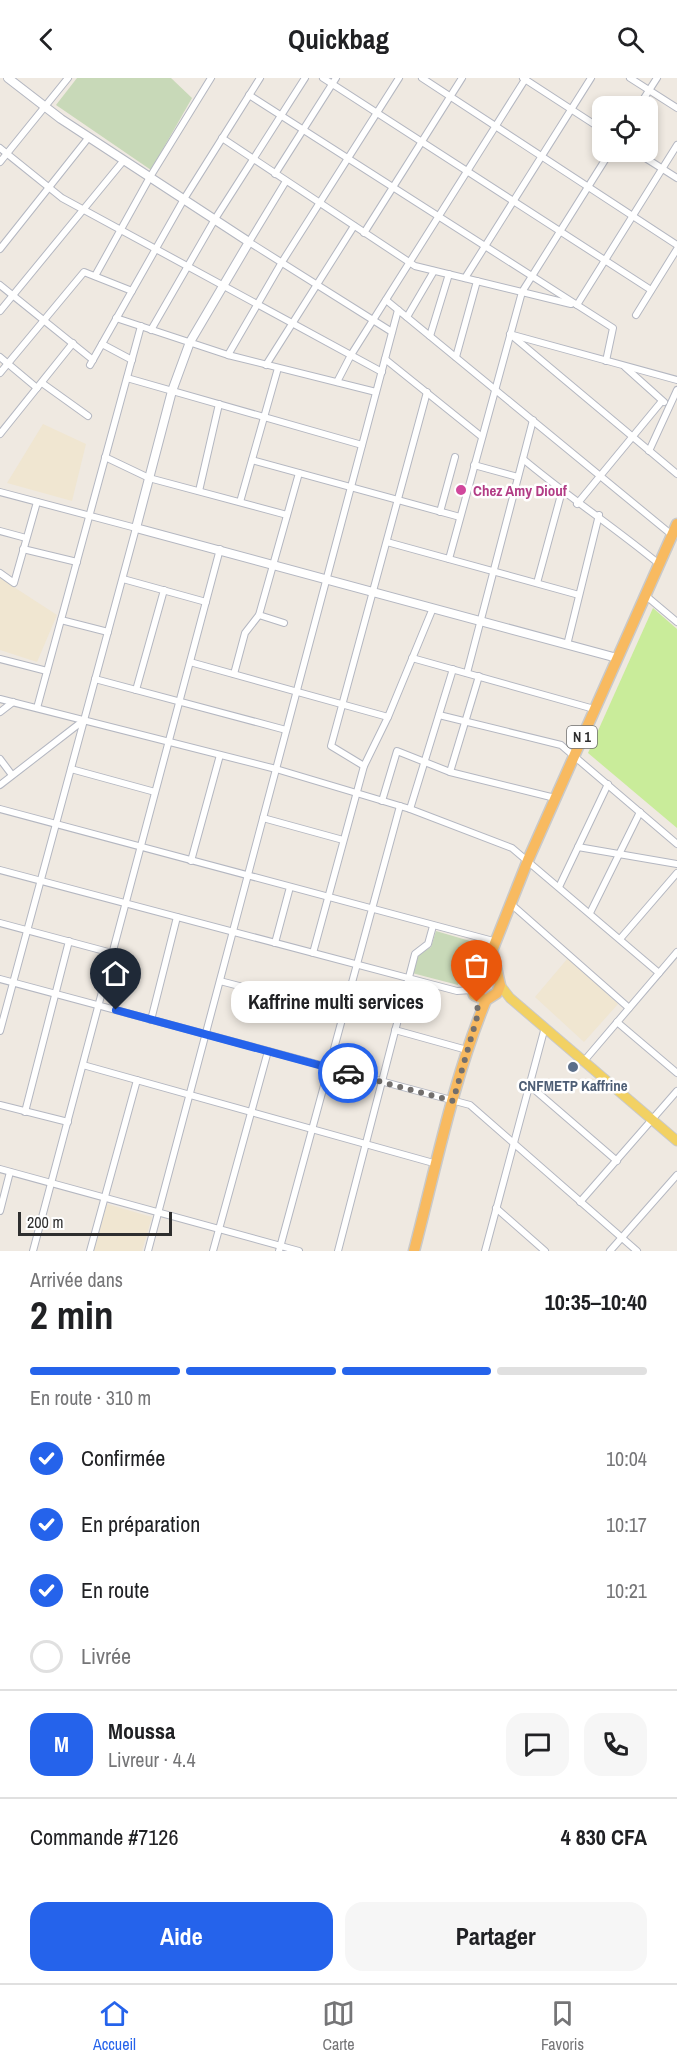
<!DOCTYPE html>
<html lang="fr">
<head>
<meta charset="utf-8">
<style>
	:root { --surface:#fff; --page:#f6f6f6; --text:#202124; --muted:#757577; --line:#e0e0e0; --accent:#2563eb }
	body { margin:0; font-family:"Archivo Narrow",sans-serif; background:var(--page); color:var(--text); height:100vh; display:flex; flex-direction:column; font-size:22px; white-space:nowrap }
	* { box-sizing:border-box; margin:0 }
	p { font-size:20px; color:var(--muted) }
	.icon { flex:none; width:33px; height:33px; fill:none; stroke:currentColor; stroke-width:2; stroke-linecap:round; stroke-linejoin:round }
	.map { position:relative; height:1173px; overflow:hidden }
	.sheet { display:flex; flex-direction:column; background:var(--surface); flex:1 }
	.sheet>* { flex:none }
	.controls { position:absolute; left:592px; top:18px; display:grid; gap:12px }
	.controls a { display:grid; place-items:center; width:66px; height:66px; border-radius:12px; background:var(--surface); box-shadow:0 3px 9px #0003; font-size:30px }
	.scale { position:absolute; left:18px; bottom:15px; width:154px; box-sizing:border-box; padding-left:6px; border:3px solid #2e2e2e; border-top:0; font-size:16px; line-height:21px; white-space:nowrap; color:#2e2e2e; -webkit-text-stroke:4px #fff; paint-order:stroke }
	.pin { position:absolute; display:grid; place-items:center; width:51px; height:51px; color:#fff; margin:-62px -26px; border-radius:50% 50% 50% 0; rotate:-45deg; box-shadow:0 0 6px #0007 }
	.pin .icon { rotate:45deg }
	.courier { position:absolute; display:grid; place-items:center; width:60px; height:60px; margin:-30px; border:4px solid #2563eb; border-radius:50%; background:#fff; color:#222; box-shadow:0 2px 8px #0007 }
	.bubble { position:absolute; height:42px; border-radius:18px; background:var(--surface); box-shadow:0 3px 9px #0003; font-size:20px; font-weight:700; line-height:42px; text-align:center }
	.headline em { font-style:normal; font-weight:700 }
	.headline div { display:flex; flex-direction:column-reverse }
	.headline { display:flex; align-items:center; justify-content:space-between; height:102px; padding:0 30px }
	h1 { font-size:39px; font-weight:700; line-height:45px }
	.bar { display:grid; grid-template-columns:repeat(4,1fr); gap:9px 6px; align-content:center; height:72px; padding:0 30px }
	.bar i { height:8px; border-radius:4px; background:var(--line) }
	.bar .active { background:var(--accent) }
	.bar p { grid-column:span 4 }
	.line { display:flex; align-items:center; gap:15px; padding:0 30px; border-top:2px solid var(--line) }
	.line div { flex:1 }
	.round { display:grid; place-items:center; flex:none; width:63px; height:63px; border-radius:18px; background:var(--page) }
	ol { padding:0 30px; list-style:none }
	li { display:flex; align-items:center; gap:18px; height:66px }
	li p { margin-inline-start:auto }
	li .icon { padding:6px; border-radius:50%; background:var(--accent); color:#fff; stroke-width:4 }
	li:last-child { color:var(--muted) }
	li i { width:33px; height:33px; border:3px solid var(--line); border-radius:50% }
	.button { display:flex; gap:12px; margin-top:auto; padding:12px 30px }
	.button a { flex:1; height:69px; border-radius:18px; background:var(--accent); color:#fff; font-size:24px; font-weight:700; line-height:69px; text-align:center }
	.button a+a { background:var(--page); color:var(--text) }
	header { display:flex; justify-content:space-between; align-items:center; height:78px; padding:0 30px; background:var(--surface); font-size:27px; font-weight:700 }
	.tab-bar { display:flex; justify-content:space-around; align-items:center; height:84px; border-top:2px solid var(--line); background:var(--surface); font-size:16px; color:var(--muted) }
	.tab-bar a { display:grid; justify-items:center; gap:3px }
	.tab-bar .active { color:var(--accent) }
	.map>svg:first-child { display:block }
	.education { fill:#f0e6d1 }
	.cemetery { fill:#c8d9b8 }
	.pitch { fill:#c9ec9a }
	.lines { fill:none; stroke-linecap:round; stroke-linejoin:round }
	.minor-casing { stroke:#b4b7c1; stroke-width:8 }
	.secondary-casing { stroke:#b4b7c1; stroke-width:10 }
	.primary-casing { stroke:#c9c9c9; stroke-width:11 }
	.trunk-casing { stroke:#c9c9c9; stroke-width:13 }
	.minor { stroke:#fff; stroke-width:6 }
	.secondary { stroke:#fff; stroke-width:8 }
	.primary { stroke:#f2d163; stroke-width:9 }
	.trunk { stroke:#f8ba60; stroke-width:10 }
	.done { stroke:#726f6d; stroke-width:6; stroke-dasharray:0 10.8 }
	.route { stroke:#2563eb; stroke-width:8 }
	.hotel-dot { fill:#d1479c; stroke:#fff; stroke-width:2 }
	.service-dot { fill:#5c6f8a; stroke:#fff; stroke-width:2 }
	.labels { text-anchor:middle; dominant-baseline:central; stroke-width:5; stroke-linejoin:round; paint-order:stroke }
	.shield { fill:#fff; stroke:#6d6d6d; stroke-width:1.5 }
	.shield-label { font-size:14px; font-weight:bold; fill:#2e2e2e }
	.hotel-label { font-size:15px; font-weight:bold; fill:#b23c85; stroke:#fff; text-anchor:start }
	.service-label { font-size:15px; font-weight:bold; fill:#4e5e75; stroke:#fff }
</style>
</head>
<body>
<header><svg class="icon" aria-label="back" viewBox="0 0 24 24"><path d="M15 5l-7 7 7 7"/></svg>Quickbag<svg class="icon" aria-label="search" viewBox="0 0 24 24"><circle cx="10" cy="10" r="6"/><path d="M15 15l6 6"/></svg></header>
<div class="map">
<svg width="677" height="1173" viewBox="0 0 677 1173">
	<rect width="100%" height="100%" fill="#efe9e1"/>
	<g class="education">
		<polygon points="43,346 86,366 72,423 7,405"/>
		<polygon points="0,500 57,537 37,584 0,572"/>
		<polygon points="568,880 618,926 584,964 535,919"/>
		<polygon points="107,1126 152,1139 142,1173 93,1173"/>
	</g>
	<g class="cemetery">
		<polygon points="77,0 171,0 192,20 151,92 56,27"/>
		<polygon points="436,853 470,863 458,907 412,895 417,878 431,869"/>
	</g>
	<polygon class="pitch" points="653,530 677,551 677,750 588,675"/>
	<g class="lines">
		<g class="minor-casing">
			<g id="minor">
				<polyline points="323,0 651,212"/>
				<polyline points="422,0 677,167"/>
				<polyline points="523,0 603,52"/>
				<polyline points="630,0 677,30"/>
				<polyline points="249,17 613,250 606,283"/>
				<polyline points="639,28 657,0"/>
				<polyline points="222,60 415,188 571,226"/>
				<polyline points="0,70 62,120 382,294"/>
				<polyline points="636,74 677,100"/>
				<polyline points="0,84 68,0"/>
				<polyline points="275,96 336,0"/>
				<polyline points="286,103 249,164 392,254"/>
				<polyline points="364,155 462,0"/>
				<polyline points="0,171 89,59"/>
				<polyline points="95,198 150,99 211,0"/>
				<polyline points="465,200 591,0"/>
				<polyline points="0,207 93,282"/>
				<polyline points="386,222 672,457"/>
				<polyline points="577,227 677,67"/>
				<polyline points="0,233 124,82"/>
				<polyline points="636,237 677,171"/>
				<polyline points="407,239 434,193"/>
				<polyline points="116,240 228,277 376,314"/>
				<polyline points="151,252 215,141 305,0"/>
				<polyline points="510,256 677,396"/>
				<polyline points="513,257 677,302"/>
				<polyline points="430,258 449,196"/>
				<polyline points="102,266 132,282"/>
				<polyline points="228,277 282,184 399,0"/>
				<polyline points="0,279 37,310"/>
				<polyline points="456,279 477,203"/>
				<polyline points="385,281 482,359"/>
				<polyline points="90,287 184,121 260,0"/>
				<polyline points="266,287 354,148"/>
				<polyline points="625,289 664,324"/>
				<polyline points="0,295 84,194 132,213"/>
				<polyline points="127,300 362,367"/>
				<polyline points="337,304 351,277 526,0"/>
				<polyline points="42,305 88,338"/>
				<polyline points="0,356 73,265"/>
				<polyline points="649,373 677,312"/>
				<polyline points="105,379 149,400 287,437"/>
				<path d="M523,381C567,418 614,449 659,486"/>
				<polyline points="252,382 460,439"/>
				<polyline points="474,387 518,399"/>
				<polyline points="199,413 219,326"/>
				<polyline points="0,414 136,450 0,953"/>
				<polyline points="240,424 278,290"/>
				<polyline points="577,426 662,323"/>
				<polyline points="440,434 455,379"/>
				<polyline points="0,453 26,460"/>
				<polyline points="387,464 579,517"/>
				<polyline points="23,471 77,484"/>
				<polyline points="449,481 522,214 610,74"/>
				<polyline points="0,495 14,505 37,424"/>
				<polyline points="123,501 206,524"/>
				<polyline points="537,505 562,413"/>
				<polyline points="645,517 677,544"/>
				<polyline points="259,537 284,545"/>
				<polyline points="61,542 108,554"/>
				<polyline points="567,567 599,437"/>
				<polyline points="412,580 594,631"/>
				<polyline points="0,581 47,593"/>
				<polyline points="190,584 388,639"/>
				<polyline points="467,595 533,342"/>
				<polyline points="234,596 245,555 259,537 299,395"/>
				<polyline points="95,601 286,652"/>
				<polyline points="136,612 164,512"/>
				<polyline points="0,621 276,691 410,731 512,770 659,895"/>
				<polyline points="37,630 141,248"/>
				<polyline points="0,634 13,624"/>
				<polyline points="439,637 561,667 677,766"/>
				<polyline points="0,681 12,697"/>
				<polyline points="364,688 331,668 427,314"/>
				<polyline points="71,691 155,714"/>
				<polyline points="450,694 479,598"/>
				<polyline points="0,707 84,642"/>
				<polyline points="382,723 397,673 450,694 555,720"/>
				<polyline points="0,731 497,864"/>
				<polyline points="410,731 453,591"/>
				<polyline points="263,740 343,762"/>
				<polyline points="578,769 677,786"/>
				<polyline points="191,783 220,677"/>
				<polyline points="0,792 457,913 471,912"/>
				<polyline points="559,809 608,706"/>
				<polyline points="511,826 629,930"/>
				<polyline points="590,835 640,734"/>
				<polyline points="0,845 112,875"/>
				<polyline points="620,861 677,795"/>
				<polyline points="275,865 290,809"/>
				<polyline points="313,875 364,688 388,639 433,530"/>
				<polyline points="0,901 470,1027 637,1173"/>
				<polyline points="220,903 344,935"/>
				<polyline points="151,942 177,839"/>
				<polyline points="617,944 677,995"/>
				<polyline points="395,952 467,972"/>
				<polyline points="584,983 677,874"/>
				<polyline points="83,987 437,1086"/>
				<polyline points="529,1007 617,1083"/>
				<polyline points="0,1027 68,1044"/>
				<polyline points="25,1034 69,863"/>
				<polyline points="0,1091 299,1173"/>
				<polyline points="580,1124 677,1013"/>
				<polyline points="496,1130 545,1173"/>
				<polyline points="0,1133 10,1094"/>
				<polyline points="33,1173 220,471"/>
				<polyline points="90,1173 137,1002"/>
				<polyline points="148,1173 398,232"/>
				<polyline points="213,1173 268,973"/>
				<polyline points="279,1173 400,728"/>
				<polyline points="338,1173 415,876 428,866 433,848"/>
				<polyline points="485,1173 545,949"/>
				<polyline points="610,1173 677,1097"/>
			</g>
		</g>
		<g class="secondary-casing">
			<polyline id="secondary" points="8,0 61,41 249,164 190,264 172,313 136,450 617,580"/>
		</g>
		<g class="primary-casing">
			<polyline id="primary" points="500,907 510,920 677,1063"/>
		</g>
		<g class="trunk-casing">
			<g id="trunk">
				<polyline points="493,876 500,907 497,915 486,922 474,917 471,908 476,896 484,893 496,898"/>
				<polyline points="484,893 528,782 677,446"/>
				<path d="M414,1173C436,1089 453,1002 486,922"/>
			</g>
		</g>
		<use href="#minor" class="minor"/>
		<use href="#secondary" class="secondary"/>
		<use href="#primary" class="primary"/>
		<use href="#trunk" class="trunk"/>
	</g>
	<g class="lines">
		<polyline class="done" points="348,995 453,1023 478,936 477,924"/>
		<polyline class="route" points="116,932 348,995"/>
	</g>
	<circle class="hotel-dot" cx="461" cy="412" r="6"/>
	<circle class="service-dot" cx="573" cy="989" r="6"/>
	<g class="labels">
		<rect class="shield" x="567" y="648" width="30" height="22" rx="4.5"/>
		<g class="shield-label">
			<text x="582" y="659">N 1</text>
		</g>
		<g class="hotel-label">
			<text x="473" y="412">Chez Amy Diouf</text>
		</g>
		<g class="service-label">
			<text x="573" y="1007">CNFMETP Kaffrine</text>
		</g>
	</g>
</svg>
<div class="controls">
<a><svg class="icon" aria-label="locate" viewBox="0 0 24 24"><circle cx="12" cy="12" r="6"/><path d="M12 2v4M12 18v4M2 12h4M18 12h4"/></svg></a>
</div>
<div class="scale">200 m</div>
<div class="pin" style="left:477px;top:924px;background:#ea580c"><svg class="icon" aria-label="bag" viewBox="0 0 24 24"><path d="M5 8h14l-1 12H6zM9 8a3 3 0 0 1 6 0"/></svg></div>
<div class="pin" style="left:116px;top:932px;background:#1f2937"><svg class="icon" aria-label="home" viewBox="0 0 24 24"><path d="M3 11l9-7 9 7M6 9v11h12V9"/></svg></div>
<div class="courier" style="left:348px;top:995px"><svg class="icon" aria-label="car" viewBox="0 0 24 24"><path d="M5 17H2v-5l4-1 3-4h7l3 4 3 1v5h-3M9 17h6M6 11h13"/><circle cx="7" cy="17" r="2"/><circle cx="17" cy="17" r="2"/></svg></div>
<div class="bubble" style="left:231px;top:903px;width:210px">Kaffrine multi services</div>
</div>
<section class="sheet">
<div class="headline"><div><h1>2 min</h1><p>Arrivée dans</p></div><em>10:35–10:40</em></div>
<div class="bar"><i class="active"></i><i class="active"></i><i class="active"></i><i></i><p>En route · 310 m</p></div>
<ol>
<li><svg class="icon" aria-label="check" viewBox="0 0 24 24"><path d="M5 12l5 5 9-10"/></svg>Confirmée<p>10:04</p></li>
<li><svg class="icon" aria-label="check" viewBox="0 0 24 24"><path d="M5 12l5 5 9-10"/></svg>En préparation<p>10:17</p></li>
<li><svg class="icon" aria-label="check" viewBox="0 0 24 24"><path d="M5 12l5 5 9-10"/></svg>En route<p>10:21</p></li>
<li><i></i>Livrée</li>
</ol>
<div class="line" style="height:108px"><b class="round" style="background:var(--accent);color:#fff">M</b><div><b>Moussa</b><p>Livreur · 4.4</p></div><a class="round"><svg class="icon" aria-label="chat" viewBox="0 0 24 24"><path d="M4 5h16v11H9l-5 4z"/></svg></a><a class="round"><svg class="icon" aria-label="phone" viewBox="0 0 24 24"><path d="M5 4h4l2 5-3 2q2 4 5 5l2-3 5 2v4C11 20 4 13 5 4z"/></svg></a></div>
<div class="line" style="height:78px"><div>Commande #7126</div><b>4 830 CFA</b></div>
<div class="button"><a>Aide</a><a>Partager</a></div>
</section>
<nav class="tab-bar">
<a class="active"><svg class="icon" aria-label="home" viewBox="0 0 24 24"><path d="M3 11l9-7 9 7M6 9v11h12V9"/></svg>Accueil</a>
<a><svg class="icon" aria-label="map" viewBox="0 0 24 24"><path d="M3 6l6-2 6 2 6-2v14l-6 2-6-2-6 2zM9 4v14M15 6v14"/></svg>Carte</a>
<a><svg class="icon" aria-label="saved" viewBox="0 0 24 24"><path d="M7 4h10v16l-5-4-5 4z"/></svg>Favoris</a>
</nav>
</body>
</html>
